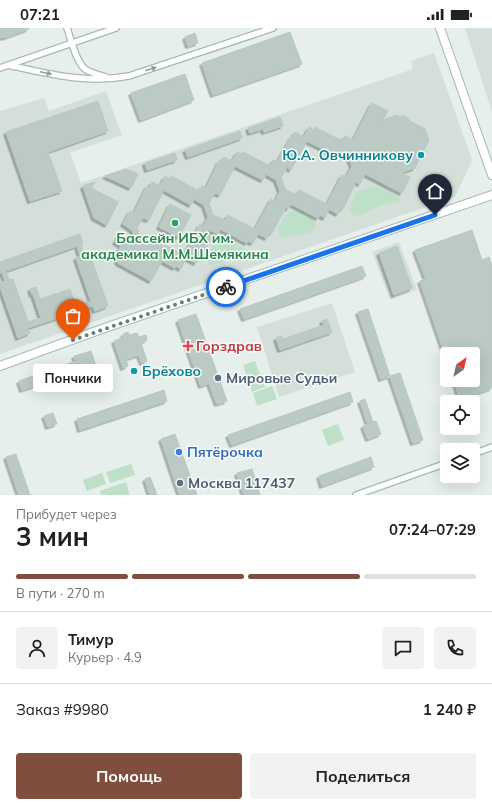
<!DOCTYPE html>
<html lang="ru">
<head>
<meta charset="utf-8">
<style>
	:root { --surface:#fff; --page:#f2f2f2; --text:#202124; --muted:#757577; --line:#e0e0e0; --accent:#7f4e3f }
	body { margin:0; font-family:Mulish,sans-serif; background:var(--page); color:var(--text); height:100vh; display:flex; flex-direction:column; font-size:15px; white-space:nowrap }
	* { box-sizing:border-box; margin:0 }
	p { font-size:13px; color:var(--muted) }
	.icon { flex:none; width:22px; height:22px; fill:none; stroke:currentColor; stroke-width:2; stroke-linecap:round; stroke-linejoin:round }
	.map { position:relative; height:467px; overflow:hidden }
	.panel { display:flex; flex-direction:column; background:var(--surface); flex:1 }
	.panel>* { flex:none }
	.needle { width:26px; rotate:34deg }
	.tools { position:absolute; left:440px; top:319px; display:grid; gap:8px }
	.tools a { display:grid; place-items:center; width:40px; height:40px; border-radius:4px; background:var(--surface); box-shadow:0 4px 16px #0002; font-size:20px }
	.pin { position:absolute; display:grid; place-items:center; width:34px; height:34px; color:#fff; margin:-41px -17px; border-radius:50% 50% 50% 0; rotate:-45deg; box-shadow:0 0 4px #0007 }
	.pin .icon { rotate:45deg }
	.courier { position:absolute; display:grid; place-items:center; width:40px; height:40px; margin:-20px; border:3px solid #1a73e8; border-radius:50%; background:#fff; color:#222; box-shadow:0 1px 5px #0007 }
	.bubble { position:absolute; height:28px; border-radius:4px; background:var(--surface); box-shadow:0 4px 16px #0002; font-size:13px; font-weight:700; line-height:28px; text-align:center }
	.head em { font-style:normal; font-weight:700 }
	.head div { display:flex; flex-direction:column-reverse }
	.head { display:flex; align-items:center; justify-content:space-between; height:68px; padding:0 16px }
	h1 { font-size:26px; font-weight:700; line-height:30px }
	.bar { display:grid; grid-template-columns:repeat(4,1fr); gap:6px 4px; align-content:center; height:48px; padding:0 16px }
	.bar i { height:5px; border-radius:3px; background:var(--line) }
	.bar .on { background:var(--accent) }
	.bar p { grid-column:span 4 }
	.line { display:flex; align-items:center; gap:10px; padding:0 16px; border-top:1px solid var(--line) }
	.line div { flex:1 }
	.round { display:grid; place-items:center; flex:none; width:42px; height:42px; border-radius:4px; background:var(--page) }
	.primary-button { display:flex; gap:8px; margin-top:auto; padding:8px 16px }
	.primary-button a { flex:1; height:46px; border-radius:4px; background:var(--accent); color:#fff; font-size:16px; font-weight:700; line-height:46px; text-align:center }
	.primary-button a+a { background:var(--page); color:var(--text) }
	.status { display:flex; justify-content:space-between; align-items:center; height:28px; padding:0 20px; background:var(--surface); direction:ltr }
	.status svg { height:11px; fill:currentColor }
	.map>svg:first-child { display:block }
	.built { fill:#d4dfda }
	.green { fill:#bfe0c8 }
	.building { fill:#bbcac4; stroke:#b8c9c2; fill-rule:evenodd; filter:url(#shadow) }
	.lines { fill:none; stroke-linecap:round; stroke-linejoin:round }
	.street-casing { stroke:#a8b8b2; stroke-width:8 }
	.secondary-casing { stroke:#a4bbb3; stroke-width:10 }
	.street { stroke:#fff; stroke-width:5.5 }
	.secondary { stroke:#fff; stroke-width:8 }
	.oneway { fill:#92a09c }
	.done { stroke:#687f78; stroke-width:4; stroke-dasharray:0 7.2 }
	.route { stroke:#1a73e8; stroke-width:5 }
	.culture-dot { fill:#0f9aa8; stroke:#f7fbf9; stroke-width:1.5 }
	.leisure-dot { fill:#2e9e5b; stroke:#f7fbf9; stroke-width:1.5 }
	.health-dot { fill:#e0444e; stroke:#f7fbf9; stroke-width:1.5 }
	.service-dot { fill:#5c6f8a; stroke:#f7fbf9; stroke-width:1.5 }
	.shop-dot { fill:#3f7fe0; stroke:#f7fbf9; stroke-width:1.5 }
	.labels { text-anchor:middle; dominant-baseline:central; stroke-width:3; stroke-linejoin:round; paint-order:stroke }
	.culture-label { font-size:14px; font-weight:bold; fill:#0d838f; stroke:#f7fbf9; text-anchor:end }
	.leisure-label { font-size:14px; font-weight:bold; fill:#27864d; stroke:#f7fbf9 }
	.health-label { font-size:14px; font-weight:bold; fill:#be3a42; stroke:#f7fbf9; text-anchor:start }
	.service-label { font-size:14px; font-weight:bold; fill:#4e5e75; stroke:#f7fbf9; text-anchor:start }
	.shop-label { font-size:14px; font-weight:bold; fill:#366cbe; stroke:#f7fbf9; text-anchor:start }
</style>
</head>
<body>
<div class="status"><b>07:21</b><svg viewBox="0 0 49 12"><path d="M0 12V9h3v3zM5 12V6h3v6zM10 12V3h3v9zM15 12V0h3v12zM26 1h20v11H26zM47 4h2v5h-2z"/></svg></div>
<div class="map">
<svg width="492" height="467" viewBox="0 0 492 467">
	<defs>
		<filter id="shadow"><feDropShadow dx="-2.5" dy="2.5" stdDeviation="0" flood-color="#0004"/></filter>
	</defs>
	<rect width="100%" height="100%" fill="#e6efeb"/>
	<g class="built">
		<polygon points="465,0 492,0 492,84"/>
		<polygon points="434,25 472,132 455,169 0,326 0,83 44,70 49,83 106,63 122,107 70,125 81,155 413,41 411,33"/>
		<polygon points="399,214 417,262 390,272 372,224"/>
		<polygon points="332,275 355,344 279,369 257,299"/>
	</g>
	<g class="green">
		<path d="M376,158C385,160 392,164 399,170L400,173L382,177L359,188L353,187L349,183L356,164L366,160Z"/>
		<path d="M298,182L315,193C320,207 303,205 293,207C289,208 285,210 281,209L278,202C284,191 284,185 298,182Z"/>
		<path d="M220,212C229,211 238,217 245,222L247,224L246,226L222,235L210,237L208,235C209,224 209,217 220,212Z"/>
		<polygon points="255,333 265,359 252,364 243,337"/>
		<polygon points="272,358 277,371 257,378 253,365"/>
		<polygon points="338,396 344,412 328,418 322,402"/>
		<polygon points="131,436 135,447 110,455 106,444"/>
		<polygon points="102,445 106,456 87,463 83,452"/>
		<polygon points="126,454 130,467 101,467 100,463"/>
	</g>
	<g class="building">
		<polygon points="0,0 29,0 29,1 4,10 3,9 0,10"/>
		<polygon points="290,4 302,36 213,67 202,35"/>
		<polygon points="195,5 198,15 188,18 185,9"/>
		<polygon points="185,46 194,72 141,92 131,65"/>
		<polygon points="98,73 108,103 48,124 62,163 30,173 6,104"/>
		<path d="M372,75L388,83L383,92L397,87L401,89L402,87L409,91L408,92L425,101L429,112L415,140L400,145L410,149L402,165L365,146L360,156L356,154L343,181L341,180L338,186L329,181L325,190L320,187L318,190L291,176L288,181L286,179L272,205L270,204L267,210L258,206L253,215L248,213L247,215L220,201L218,206L207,201L211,211L200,230H199L196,235L186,230L181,241L176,238L175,240L162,233L151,253L118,235L115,228L121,218L115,214L120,205L138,216L132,202L123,196L130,183L134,185L147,158L150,159L152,154L160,158L165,148L170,151L171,148L199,163L202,158L206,160L219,133L221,134L224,129L232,133L237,124L242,126L243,124L270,138L273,132L277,134L291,109H292L295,104L304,109L309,99L314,102L315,99L342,113L345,108L353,112ZM307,113L335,127L338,123L348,128L352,138L346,149L342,147L327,176L299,162L296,167L285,161L281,150L287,139L291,142ZM235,138L263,152L266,146L276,152L280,163L275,174L271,171L255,201L227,187L225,192L213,187L209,175L215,165L220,167ZM164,162L191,177L194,171L204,177L208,189L203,199L200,196L184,227L155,212L153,217L141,211L137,200L143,190L149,192Z"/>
		<polygon points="280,89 283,98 264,104 263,101 250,105 248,100"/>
		<polygon points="240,103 242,110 188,129 185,122"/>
		<polygon points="175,125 177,132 147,142 145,135"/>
		<polygon points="126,141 138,146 131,160 105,148"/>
		<polygon points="95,154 91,160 118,174 107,197 94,190 83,158"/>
		<polygon points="170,176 191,187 179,209 159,199"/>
		<polygon points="472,202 482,232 489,229 492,238 492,360 460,371 454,352 473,352 473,326 445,326 420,253 426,251 415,222"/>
		<path d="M80,206L83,216L81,217L84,226L89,224L108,278L95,283L93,278L28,300L30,305L18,310L0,258V255L5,253L2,244L0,245V234ZM77,218L80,228L76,230L91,273L76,278L70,261L40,271L36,259L30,261L32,267L33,266L41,290L28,294L13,251L9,252L6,243Z"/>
		<polygon points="397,218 412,260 394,267 379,225"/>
		<polygon points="362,238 366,248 244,291 240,281"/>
		<polygon points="368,281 390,348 381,351 358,284"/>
		<polygon points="196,286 227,373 217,376 209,355 201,358 178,292"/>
		<polygon points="327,291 332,304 280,322 276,310 281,308 283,311 324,297 322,293"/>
		<polygon points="128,304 129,307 137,305 139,309 146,307 147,312 141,315 147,333 142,335 139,327 126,331 128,338 123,340 114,313 124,309 123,306"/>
		<polygon points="91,323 101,353 84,358 79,343 22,362 19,353 76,333 74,328"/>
		<polygon points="400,345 423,412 413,415 390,348"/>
		<polygon points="164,362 167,373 80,402 77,391"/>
		<polygon points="350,364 353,374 232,417 228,407"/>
		<polygon points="365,371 373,394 376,393 381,406 368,411 363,398 368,396 360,373"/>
		<polygon points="53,385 57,396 48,399 44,388"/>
		<polygon points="175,406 197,467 180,467 176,456 161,411"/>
		<polygon points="16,426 18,432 30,467 19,467 6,429"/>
		<polygon points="371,429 374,439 322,458 319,448"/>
		<polygon points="252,441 260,467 244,467 237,445"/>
		<polygon points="150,449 157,467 150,467 145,451"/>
	</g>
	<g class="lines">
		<g class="street-casing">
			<g id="street">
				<path d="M67,0C71,11 76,34 85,41C91,45 99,47 106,49"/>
				<path d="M8,37C49,46 86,56 129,48L273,0"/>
				<polyline points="0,40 116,0"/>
				<polyline points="473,426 492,419"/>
				<polyline points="356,467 447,435"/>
			</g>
		</g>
		<g class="secondary-casing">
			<g id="secondary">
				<polyline points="440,0 492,147"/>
				<polyline points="0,338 99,302 492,167"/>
			</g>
		</g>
		<use href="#street" class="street"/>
		<use href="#secondary" class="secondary"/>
	</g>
	<defs><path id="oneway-solid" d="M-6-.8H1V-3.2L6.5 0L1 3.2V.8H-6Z"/></defs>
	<g class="oneway">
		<use href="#oneway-solid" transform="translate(151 41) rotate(-18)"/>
		<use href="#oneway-solid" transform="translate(46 45) rotate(12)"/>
	</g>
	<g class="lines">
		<polyline class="done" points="73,312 226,259"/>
		<polyline class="route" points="226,259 435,187"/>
	</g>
	<g class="culture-dot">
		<circle cx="421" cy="127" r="4"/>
		<circle cx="134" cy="343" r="4"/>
	</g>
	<circle class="leisure-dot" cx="175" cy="195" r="4"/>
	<path class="health-dot" d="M186 312h4v4h4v4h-4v4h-4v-4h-4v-4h4z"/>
	<g class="service-dot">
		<circle cx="218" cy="350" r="4"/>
		<circle cx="180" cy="455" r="4"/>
	</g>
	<circle class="shop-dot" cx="179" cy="424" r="4"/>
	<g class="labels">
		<g class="culture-label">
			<text x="413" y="127">Ю.А. Овчинникову</text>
			<text x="142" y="343" text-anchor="start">Брёхово</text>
		</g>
		<g class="leisure-label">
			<text x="175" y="210">Бассейн ИБХ им.<tspan x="175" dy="16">академика М.М.Шемякина</tspan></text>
		</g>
		<g class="health-label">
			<text x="196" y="318">Горздрав</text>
		</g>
		<g class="service-label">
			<text x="226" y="350">Мировые Судьи</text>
			<text x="188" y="455">Москва 117437</text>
		</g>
		<g class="shop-label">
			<text x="187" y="424">Пятёрочка</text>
		</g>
	</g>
</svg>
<div class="tools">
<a><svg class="needle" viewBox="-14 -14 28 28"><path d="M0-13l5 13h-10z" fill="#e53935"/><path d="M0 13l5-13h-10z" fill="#757577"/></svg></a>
<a><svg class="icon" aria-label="locate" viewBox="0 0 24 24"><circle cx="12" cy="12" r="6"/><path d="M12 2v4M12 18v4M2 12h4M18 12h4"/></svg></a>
<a><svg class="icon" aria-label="layers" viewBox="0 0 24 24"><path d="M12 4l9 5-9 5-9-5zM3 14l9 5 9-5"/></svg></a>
</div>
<div class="pin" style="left:73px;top:312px;background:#ea580c"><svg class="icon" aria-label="bag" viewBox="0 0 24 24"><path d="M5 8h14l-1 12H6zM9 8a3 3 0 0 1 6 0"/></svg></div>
<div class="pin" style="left:435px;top:187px;background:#1f2937"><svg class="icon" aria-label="home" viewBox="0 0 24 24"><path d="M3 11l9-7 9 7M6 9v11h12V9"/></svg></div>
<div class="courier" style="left:226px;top:259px"><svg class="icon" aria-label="bike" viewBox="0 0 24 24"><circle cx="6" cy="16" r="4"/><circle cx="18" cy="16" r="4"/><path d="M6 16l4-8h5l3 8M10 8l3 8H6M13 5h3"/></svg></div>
<div class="bubble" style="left:33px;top:336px;width:80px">Пончики</div>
</div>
<section class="panel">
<div class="head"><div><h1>3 мин</h1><p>Прибудет через</p></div><em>07:24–07:29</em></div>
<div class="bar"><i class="on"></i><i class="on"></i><i class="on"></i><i></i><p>В пути · 270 m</p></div>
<div class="line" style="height:72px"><a class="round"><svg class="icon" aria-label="person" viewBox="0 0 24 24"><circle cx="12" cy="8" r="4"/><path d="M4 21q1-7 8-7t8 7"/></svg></a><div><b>Тимур</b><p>Курьер · 4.9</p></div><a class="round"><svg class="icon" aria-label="chat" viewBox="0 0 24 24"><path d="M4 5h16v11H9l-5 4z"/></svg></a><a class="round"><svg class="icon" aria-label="phone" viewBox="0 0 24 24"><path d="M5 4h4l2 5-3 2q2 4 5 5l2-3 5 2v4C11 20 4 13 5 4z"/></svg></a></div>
<div class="line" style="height:52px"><div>Заказ #9980</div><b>1 240 ₽</b></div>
<div class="primary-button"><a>Помощь</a><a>Поделиться</a></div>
</section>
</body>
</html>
